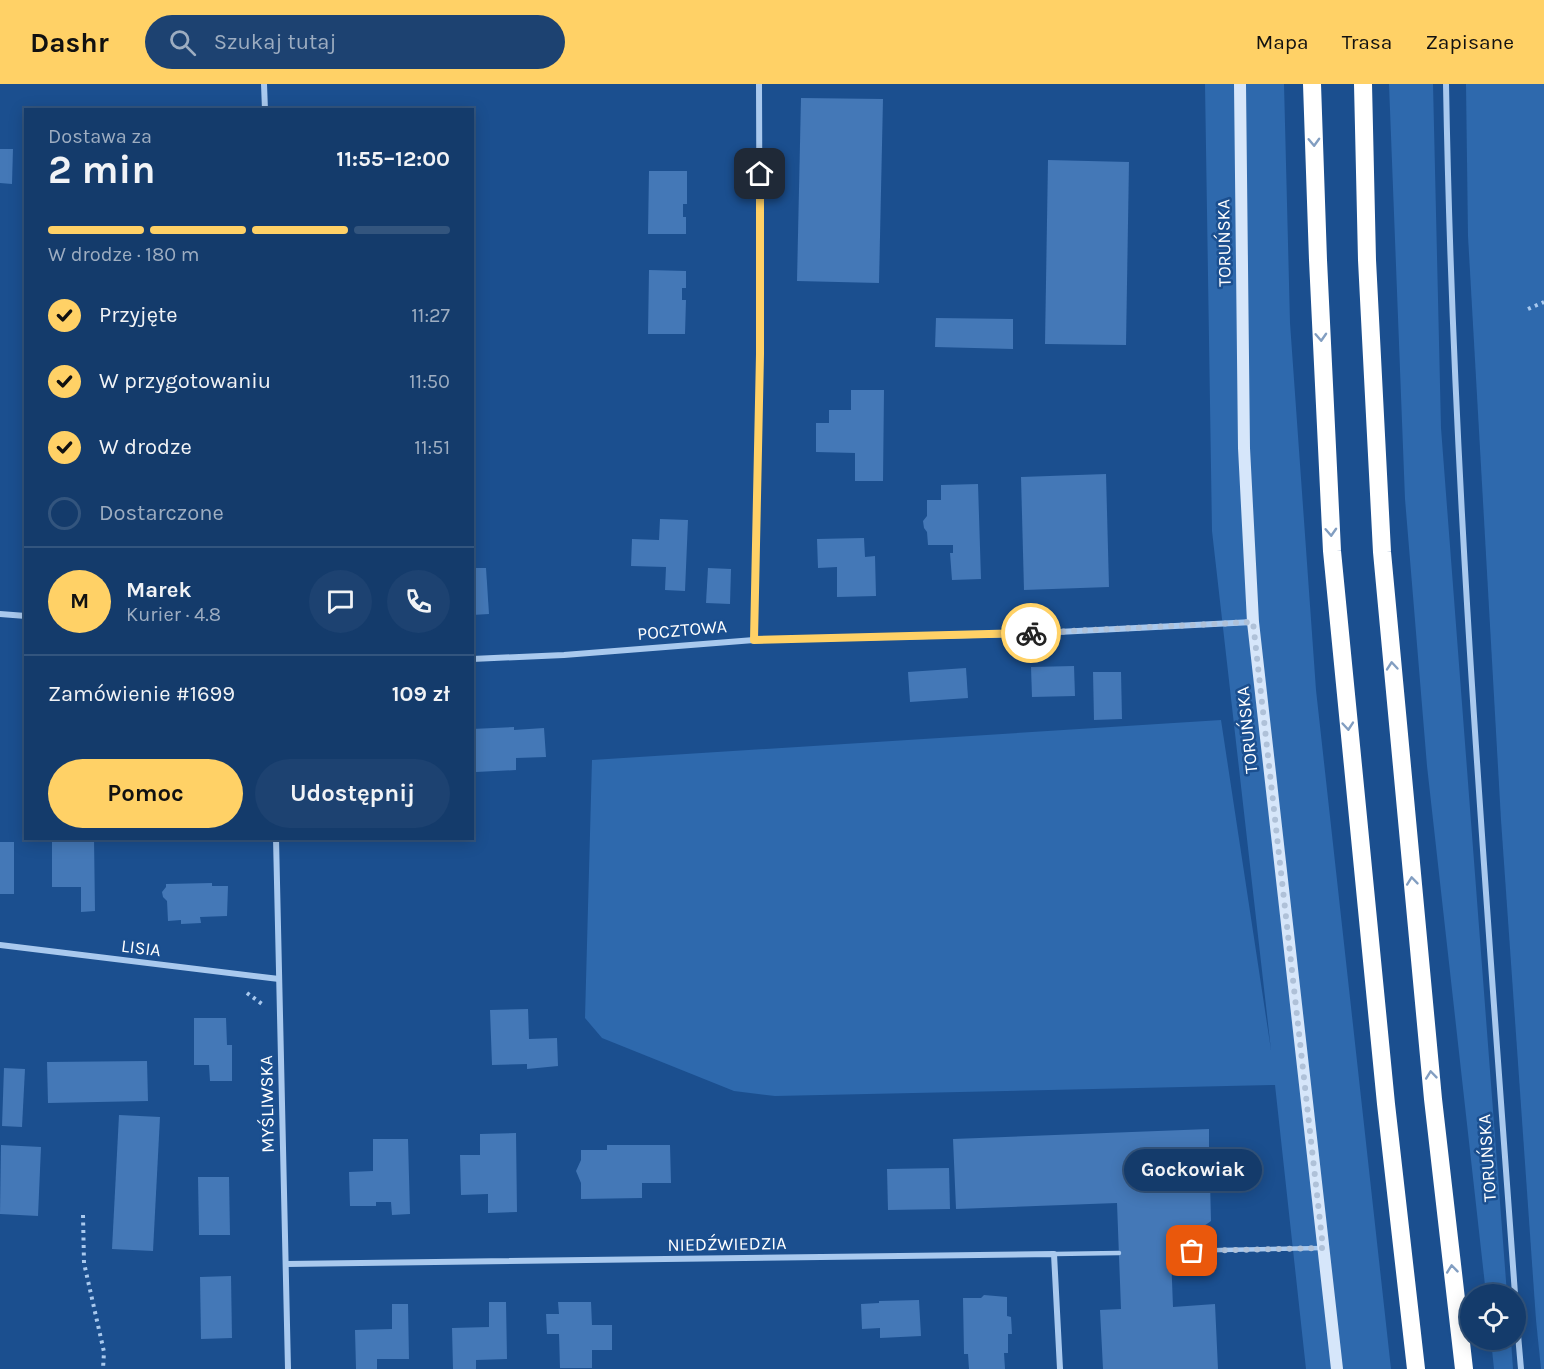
<!DOCTYPE html>
<html lang="pl">
<head>
<meta charset="utf-8">
<style>
	:root { --surface:#143b6b; --page:#1d4271; --text:#f1f3f6; --muted:#9dadc1; --line:#33557e; --accent:#ffd166 }
	body { margin:0; font-family:Karla,sans-serif; background:var(--page); color:var(--text); height:100vh; display:flex; flex-direction:column; font-size:22px; white-space:nowrap }
	* { box-sizing:border-box; margin:0 }
	p { font-size:20px; color:var(--muted) }
	.icon { flex:none; width:33px; height:33px; fill:none; stroke:currentColor; stroke-width:2; stroke-linecap:round; stroke-linejoin:round }
	.map { position:relative; flex:1; overflow:hidden }
	.sheet { position:absolute; left:24px; top:24px; width:450px; height:732px; display:flex; flex-direction:column; background:var(--surface); border-radius:0px; box-shadow:0 3px 15px #0003,0 0 0 2px var(--line) }
	.sheet>* { flex:none }
	.controls { position:absolute; left:1460px; top:1200px; display:grid; gap:12px }
	.controls a { display:grid; place-items:center; width:66px; height:66px; border-radius:50%; background:var(--surface); box-shadow:0 3px 15px #0003,0 0 0 2px var(--line); font-size:30px }
	.pin { position:absolute; display:grid; place-items:center; width:51px; height:51px; color:#fff; margin:-26px; border-radius:12px; box-shadow:0 3px 9px #0006 }
	.courier { position:absolute; display:grid; place-items:center; width:60px; height:60px; margin:-30px; border:4px solid #ffd166; border-radius:50%; background:#fff; color:#222; box-shadow:0 2px 8px #0007 }
	.bubble { position:absolute; height:42px; border-radius:21px; background:var(--surface); box-shadow:0 3px 15px #0003,0 0 0 2px var(--line); font-size:20px; font-weight:700; line-height:42px; text-align:center }
	.headline em { font-style:normal; font-weight:700 }
	.headline div { display:flex; flex-direction:column-reverse }
	.headline { display:flex; align-items:center; justify-content:space-between; height:102px; padding:0 24px }
	h1 { font-size:39px; font-weight:700; line-height:45px }
	.bar { display:grid; grid-template-columns:repeat(4,1fr); gap:9px 6px; align-content:center; height:72px; padding:0 24px }
	.bar i { height:8px; border-radius:4px; background:var(--line) }
	.bar .selected { background:var(--accent) }
	.bar p { grid-column:span 4 }
	.line { display:flex; align-items:center; gap:15px; padding:0 24px; border-top:2px solid var(--line) }
	.line div { flex:1 }
	.round { display:grid; place-items:center; flex:none; width:63px; height:63px; border-radius:32px; background:var(--page) }
	ol { padding:0 24px; list-style:none }
	li { display:flex; align-items:center; gap:18px; height:66px }
	li p { margin-inline-start:auto }
	li .icon { padding:6px; border-radius:50%; background:var(--accent); color:#111; stroke-width:4 }
	li:last-child { color:var(--muted) }
	li i { width:33px; height:33px; border:3px solid var(--line); border-radius:50% }
	.primary-button { display:flex; gap:12px; margin-top:auto; padding:12px 24px }
	.primary-button a { flex:1; height:69px; border-radius:36px; background:var(--accent); color:#111; font-size:24px; font-weight:700; line-height:69px; text-align:center }
	.primary-button a+a { background:var(--page); color:var(--text) }
	header { display:flex; align-items:center; gap:36px; box-sizing:border-box; height:84px; padding:0 30px; background:var(--accent); color:#111 }
	header strong { font-size:28px }
	nav { display:flex; gap:33px; margin-inline-start:auto; font-size:21px }
	.search { width:420px; height:54px; background:var(--page); display:flex; align-items:center; gap:15px; box-sizing:border-box; padding:0 21px; border-radius:33px; color:var(--muted); font-size:22px }
	.map>svg:first-child { display:block }
	.green { fill:#2e69ad }
	.building { fill:#4478b7 }
	.lines { fill:none; stroke-linecap:round; stroke-linejoin:round }
	.path { stroke:#a9c9ee; stroke-width:4; stroke-dasharray:3 4.5; stroke-linecap:butt }
	.lane { stroke:#a9c9ee; stroke-width:4.5 }
	.street { stroke:#a9c9ee; stroke-width:6 }
	.secondary { stroke:#d6e6fa; stroke-width:12 }
	.highway { stroke:#fff; stroke-width:18 }
	.oneway { stroke:#829ec1 }
	.done { stroke:#afc1d8; stroke-width:6; stroke-dasharray:0 10.8 }
	.route { stroke:#ffd166; stroke-width:8 }
	.labels { text-anchor:middle; dominant-baseline:central; stroke-width:5; stroke-linejoin:round; paint-order:stroke }
	.street-label { font-size:18px; fill:#fff; stroke:#1b4f8f }
</style>
</head>
<body>
<header>
<strong>Dashr</strong>
<div class="search"><svg class="icon" aria-label="search" viewBox="0 0 24 24"><circle cx="10" cy="10" r="6"/><path d="M15 15l6 6"/></svg>Szukaj tutaj</div>
<nav><a>Mapa</a><a>Trasa</a><a>Zapisane</a></nav>
</header>
<div class="map">
<svg width="1544" height="1285" viewBox="0 0 1544 1285">
	<rect width="100%" height="100%" fill="#1b4f8f"/>
	<g class="green">
		<polygon points="1205,0 1284,0 1290,239 1316,606 1391,1285 1306,1285 1275,1001 775,1012 734,1007 602,954 585,934 592,676 1221,636 1271,966 1212,447"/>
		<polygon points="1389,0 1433,0 1441,344 1507,1210 1486,1210 1427,682 1405,415"/>
		<polygon points="1466,0 1544,0 1544,1285 1541,1285 1536,1236 1501,736 1468,152"/>
		<polygon points="1491,1256 1511,1256 1513,1285 1494,1285"/>
	</g>
	<g class="building">
		<polygon points="801,14 883,15 879,199 797,197"/>
		<polygon points="0,65 13,65 12,100 0,99"/>
		<polygon points="1048,76 1129,78 1126,261 1045,260"/>
		<polygon points="649,87 687,87 687,120 683,120 683,133 686,133 686,150 648,150"/>
		<polygon points="649,186 686,187 686,204 682,204 682,216 686,216 685,250 648,250"/>
		<polygon points="936,234 1013,235 1013,265 935,263"/>
		<polygon points="851,306 884,306 883,397 855,397 855,369 816,368 816,339 829,339 829,326 851,326"/>
		<polygon points="1106,390 1109,503 1024,506 1021,393"/>
		<polygon points="978,400 981,495 952,496 950,469 953,469 953,461 928,461 927,448 924,444 923,437 927,432 927,416 941,416 941,401"/>
		<polygon points="660,435 688,436 685,507 665,506 666,483 631,482 632,455 659,456"/>
		<polygon points="864,454 865,473 875,472 876,512 837,513 837,483 818,484 817,455"/>
		<polygon points="472,484 486,484 489,530 472,531"/>
		<polygon points="708,484 731,485 730,520 706,519"/>
		<polygon points="1074,582 1075,612 1032,613 1031,583"/>
		<polygon points="966,584 968,614 910,618 908,588"/>
		<polygon points="1093,588 1121,588 1122,635 1094,636"/>
		<polygon points="514,643 514,646 544,644 546,673 516,674 516,686 476,688 476,669 472,669 472,645"/>
		<polygon points="52,754 94,754 95,827 81,828 81,803 52,803"/>
		<rect x="0" y="758" width="14" height="52"/>
		<polygon points="212,799 212,802 228,802 227,832 200,833 201,839 181,840 181,836 168,837 167,817 163,813 162,808 166,803 166,800"/>
		<polygon points="528,925 529,955 557,954 558,982 527,985 527,980 492,981 490,926"/>
		<polygon points="194,934 226,934 227,961 232,961 232,997 210,997 209,981 194,981"/>
		<polygon points="147,977 148,1017 48,1019 47,978"/>
		<polygon points="4,984 25,985 22,1043 2,1042"/>
		<polygon points="119,1031 160,1033 153,1167 112,1165"/>
		<polygon points="1209,1045 1209,1067 1206,1071 1200,1073 1200,1090 1207,1092 1210,1097 1211,1137 1204,1142 1170,1144 1173,1223 1215,1220 1218,1285 1103,1285 1100,1226 1121,1225 1117,1119 956,1125 953,1055"/>
		<polygon points="516,1049 517,1128 488,1129 488,1110 461,1111 460,1071 480,1071 480,1050"/>
		<polygon points="373,1055 408,1055 410,1130 392,1131 391,1118 376,1118 376,1122 350,1122 349,1088 373,1087"/>
		<polygon points="1,1061 41,1063 38,1132 0,1130"/>
		<polygon points="607,1061 670,1061 671,1099 642,1099 642,1114 581,1115 581,1099 576,1087 581,1076 581,1066 607,1066"/>
		<polygon points="949,1084 950,1125 888,1126 887,1085"/>
		<polygon points="198,1093 229,1093 230,1151 199,1151"/>
		<polygon points="231,1192 232,1254 201,1255 200,1193"/>
		<polygon points="984,1211 1007,1213 1007,1232 1011,1233 1012,1250 1008,1250 1008,1269 1004,1269 1005,1285 969,1285 968,1270 964,1270 963,1214 981,1214"/>
		<polygon points="919,1216 921,1252 880,1254 880,1244 862,1245 861,1220 879,1219 879,1217"/>
		<polygon points="489,1218 506,1218 507,1275 476,1276 476,1285 453,1285 452,1244 489,1243"/>
		<polygon points="558,1218 591,1218 592,1241 612,1241 612,1266 592,1266 592,1284 560,1284 559,1250 547,1250 546,1230 559,1230"/>
		<polygon points="392,1220 408,1220 409,1275 377,1275 377,1285 356,1285 355,1246 392,1245"/>
	</g>
	<g class="lines">
		<g class="path">
			<polyline points="1528,225 1544,218"/>
			<polyline points="247,909 262,920"/>
			<polyline points="83,1131 84,1179 104,1268 103,1285"/>
		</g>
		<g class="lane">
			<polyline points="1171,1167 1323,1164"/>
			<polyline points="1054,1170 1119,1169"/>
		</g>
		<g class="street">
			<polyline points="264,0 265,26"/>
			<path d="M1446,0C1453,404 1486,808 1515,1210"/>
			<polyline points="0,530 26,532"/>
			<polyline points="754,556 760,270 759,0"/>
			<polyline points="472,575 564,571 754,556 1019,550 1253,538"/>
			<polyline points="276,754 288,1285"/>
			<polyline points="0,861 279,895"/>
			<polyline points="286,1180 1054,1170 1060,1285"/>
			<polyline points="1515,1216 1521,1285"/>
		</g>
		<polyline class="secondary" points="1240,0 1244,364 1253,538 1337,1285"/>
		<g class="highway">
			<polyline points="1312,0 1318,176 1332,467 1386,1020 1416,1285"/>
			<polyline points="1363,0 1367,176 1382,468 1433,1015 1464,1285"/>
		</g>
	</g>
	<defs><path id="oneway-chevron" d="M-2-3.5L2.5 0L-2 3.5" fill="none" stroke-width="1.6" stroke-linecap="round" stroke-linejoin="round" transform="scale(1.5)"/></defs>
	<g class="oneway">
		<use href="#oneway-chevron" transform="translate(1314 58) rotate(88)"/>
		<use href="#oneway-chevron" transform="translate(1321 253) rotate(87)"/>
		<use href="#oneway-chevron" transform="translate(1331 448) rotate(87)"/>
		<use href="#oneway-chevron" transform="translate(1392 582) rotate(-95)"/>
		<use href="#oneway-chevron" transform="translate(1348 642) rotate(85)"/>
		<use href="#oneway-chevron" transform="translate(1412 797) rotate(-96)"/>
		<use href="#oneway-chevron" transform="translate(1431 991) rotate(-96)"/>
		<use href="#oneway-chevron" transform="translate(1452 1185) rotate(-96)"/>
	</g>
	<g class="lines">
		<polyline class="done" points="1031,549 1253,538 1323,1164 1192,1167"/>
		<polyline class="route" points="760,90 760,270 754,556 1031,549"/>
	</g>
	<g class="labels">
		<g class="street-label">
			<text transform="translate(1224 159) rotate(-91)">TORUŃSKA</text>
			<text transform="translate(682 546) rotate(-5)">POCZTOWA</text>
			<text transform="translate(1247 646) rotate(-96)">TORUŃSKA</text>
			<text transform="translate(141 864) rotate(7)">LISIA</text>
			<text transform="translate(267 1020) rotate(-91)">MYŚLIWSKA</text>
			<text transform="translate(1487 1074) rotate(-94)">TORUŃSKA</text>
			<text transform="translate(727 1160) rotate(-1)">NIEDŹWIEDZIA</text>
		</g>
	</g>
</svg>
<div class="controls">
<a><svg class="icon" aria-label="locate" viewBox="0 0 24 24"><circle cx="12" cy="12" r="6"/><path d="M12 2v4M12 18v4M2 12h4M18 12h4"/></svg></a>
</div>
<div class="pin" style="left:1192px;top:1167px;background:#ea580c"><svg class="icon" aria-label="bag" viewBox="0 0 24 24"><path d="M5 8h14l-1 12H6zM9 8a3 3 0 0 1 6 0"/></svg></div>
<div class="pin" style="left:760px;top:90px;background:#1f2937"><svg class="icon" aria-label="home" viewBox="0 0 24 24"><path d="M3 11l9-7 9 7M6 9v11h12V9"/></svg></div>
<div class="courier" style="left:1031px;top:549px"><svg class="icon" aria-label="bike" viewBox="0 0 24 24"><circle cx="6" cy="16" r="4"/><circle cx="18" cy="16" r="4"/><path d="M6 16l4-8h5l3 8M10 8l3 8H6M13 5h3"/></svg></div>
<div class="bubble" style="left:1124px;top:1065px;width:138px">Gockowiak</div>
<section class="sheet">
<div class="headline"><div><h1>2 min</h1><p>Dostawa za</p></div><em>11:55–12:00</em></div>
<div class="bar"><i class="selected"></i><i class="selected"></i><i class="selected"></i><i></i><p>W drodze · 180 m</p></div>
<ol>
<li><svg class="icon" aria-label="check" viewBox="0 0 24 24"><path d="M5 12l5 5 9-10"/></svg>Przyjęte<p>11:27</p></li>
<li><svg class="icon" aria-label="check" viewBox="0 0 24 24"><path d="M5 12l5 5 9-10"/></svg>W przygotowaniu<p>11:50</p></li>
<li><svg class="icon" aria-label="check" viewBox="0 0 24 24"><path d="M5 12l5 5 9-10"/></svg>W drodze<p>11:51</p></li>
<li><i></i>Dostarczone</li>
</ol>
<div class="line" style="height:108px"><b class="round" style="background:var(--accent);color:#111">M</b><div><b>Marek</b><p>Kurier · 4.8</p></div><a class="round"><svg class="icon" aria-label="chat" viewBox="0 0 24 24"><path d="M4 5h16v11H9l-5 4z"/></svg></a><a class="round"><svg class="icon" aria-label="phone" viewBox="0 0 24 24"><path d="M5 4h4l2 5-3 2q2 4 5 5l2-3 5 2v4C11 20 4 13 5 4z"/></svg></a></div>
<div class="line" style="height:78px"><div>Zamówienie #1699</div><b>109 zł</b></div>
<div class="primary-button"><a>Pomoc</a><a>Udostępnij</a></div>
</section>
</div>
</body>
</html>
